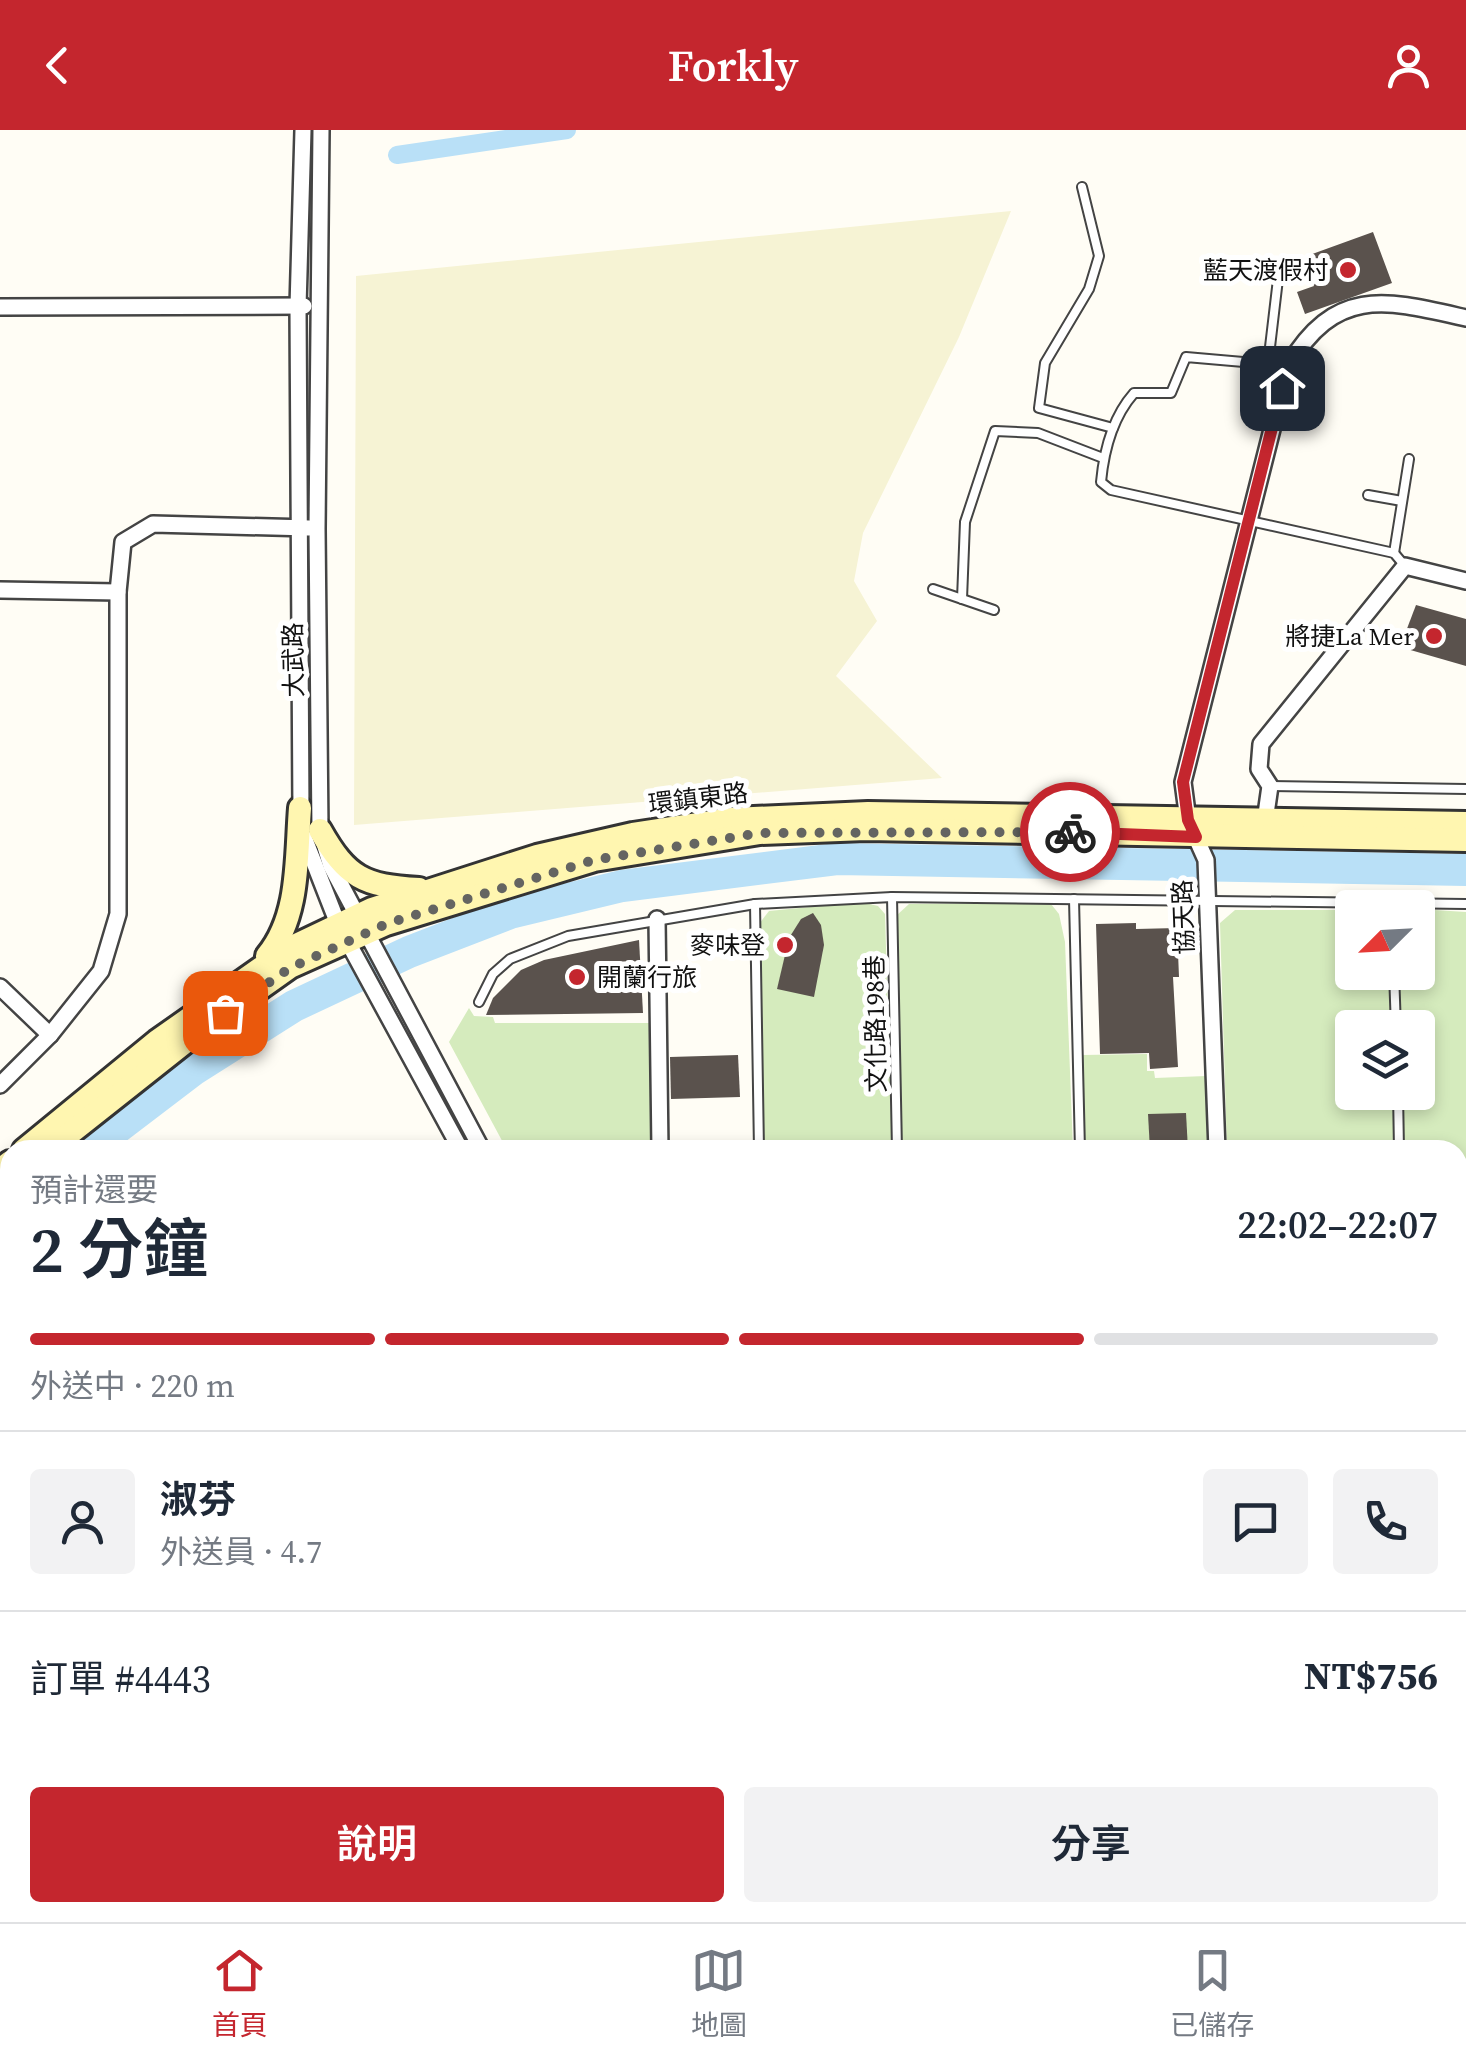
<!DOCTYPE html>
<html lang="zh-TW">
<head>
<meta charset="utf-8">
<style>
	:root { --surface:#fff; --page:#f2f2f3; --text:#1f2937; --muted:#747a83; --line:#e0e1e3; --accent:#c4262e }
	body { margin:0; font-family:"Source Serif 4","Noto Sans TC",serif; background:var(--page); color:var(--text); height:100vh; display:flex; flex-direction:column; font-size:38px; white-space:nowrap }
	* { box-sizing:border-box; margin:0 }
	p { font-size:32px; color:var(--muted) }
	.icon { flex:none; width:55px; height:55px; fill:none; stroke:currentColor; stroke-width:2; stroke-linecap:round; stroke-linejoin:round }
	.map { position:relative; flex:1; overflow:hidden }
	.panel { position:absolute; left:0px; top:1010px; width:1468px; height:782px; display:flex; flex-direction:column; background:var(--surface); border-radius:30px 30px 0 0; box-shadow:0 5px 15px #0003 }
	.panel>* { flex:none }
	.needle { width:65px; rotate:246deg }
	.controls { position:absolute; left:1335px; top:760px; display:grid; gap:20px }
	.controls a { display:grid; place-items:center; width:100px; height:100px; border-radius:10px; background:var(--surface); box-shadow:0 5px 15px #0003; font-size:50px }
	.pin { position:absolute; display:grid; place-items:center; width:85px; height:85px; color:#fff; margin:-42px; border-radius:20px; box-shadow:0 5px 15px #0006 }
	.courier { position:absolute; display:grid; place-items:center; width:100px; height:100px; margin:-50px; border:8px solid #c4262e; border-radius:50%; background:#fff; color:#222; box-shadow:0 2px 12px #0007 }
	.head em { font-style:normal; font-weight:600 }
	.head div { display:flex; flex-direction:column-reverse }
	.head { display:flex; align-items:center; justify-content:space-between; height:170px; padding:0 30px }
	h1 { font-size:65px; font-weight:600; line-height:75px }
	.bar { display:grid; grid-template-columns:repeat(4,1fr); gap:15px 10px; align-content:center; height:120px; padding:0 30px }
	.bar i { height:12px; border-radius:8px; background:var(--line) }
	.bar .current { background:var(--accent) }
	.bar p { grid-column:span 4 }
	.line { display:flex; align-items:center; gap:25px; padding:0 30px; border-top:2px solid var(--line) }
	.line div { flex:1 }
	.round { display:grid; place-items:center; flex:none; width:105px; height:105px; border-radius:10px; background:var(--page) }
	.cta { display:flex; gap:20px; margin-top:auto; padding:20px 30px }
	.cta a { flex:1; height:115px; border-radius:10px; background:var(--accent); color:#fff; font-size:40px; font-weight:600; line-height:115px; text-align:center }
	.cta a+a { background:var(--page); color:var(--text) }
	header { display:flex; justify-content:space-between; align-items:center; height:130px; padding:0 30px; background:var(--accent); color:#fff; font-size:45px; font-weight:600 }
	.tabs { display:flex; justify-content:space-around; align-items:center; height:140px; border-top:2px solid var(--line); background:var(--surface); font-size:28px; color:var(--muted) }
	.tabs a { display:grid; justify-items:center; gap:5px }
	.tabs .current { color:var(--accent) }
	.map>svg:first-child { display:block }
	.farmland { fill:#f6f3d4 }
	.green { fill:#d5ebbd }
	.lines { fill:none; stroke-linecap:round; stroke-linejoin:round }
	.canal { stroke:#b9e0f7; stroke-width:18 }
	.river { stroke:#b9e0f7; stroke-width:32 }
	.building { fill:#5a524d }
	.lane-casing { stroke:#444; stroke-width:12 }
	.street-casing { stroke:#444; stroke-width:20 }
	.secondary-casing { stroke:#333; stroke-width:28 }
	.primary-casing { stroke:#222; stroke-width:30 }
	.lane { stroke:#fff; stroke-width:8 }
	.street { stroke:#fff; stroke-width:15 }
	.secondary { stroke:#fff6b0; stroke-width:22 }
	.primary { stroke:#f9d66b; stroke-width:25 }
	.done { stroke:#646461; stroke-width:10; stroke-dasharray:0 18 }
	.route { stroke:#c4262e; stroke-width:12 }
	.poi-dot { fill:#c4262e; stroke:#fff; stroke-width:4 }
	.labels { text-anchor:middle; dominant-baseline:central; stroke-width:10; stroke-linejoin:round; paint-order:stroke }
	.poi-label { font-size:25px; fill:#111; stroke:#fff; text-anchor:end }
	.street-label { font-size:25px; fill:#111; stroke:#fff }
</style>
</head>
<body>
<header><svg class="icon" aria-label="back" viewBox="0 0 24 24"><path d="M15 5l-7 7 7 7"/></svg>Forkly<svg class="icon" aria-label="person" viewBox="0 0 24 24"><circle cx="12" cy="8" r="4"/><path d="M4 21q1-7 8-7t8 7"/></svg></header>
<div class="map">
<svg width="1466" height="1792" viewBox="0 0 1466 1792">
	<rect width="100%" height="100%" fill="#fffdf5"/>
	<polygon class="farmland" points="1011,81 959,207 863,403 854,451 877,491 836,546 942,648 354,695 356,146"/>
	<g class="green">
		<polygon points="861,772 878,776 885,784 892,1020 763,1020 759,794 769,781"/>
		<polygon points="1015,773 1051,774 1059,784 1065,812 1073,1020 902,1020 896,786 909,774"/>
		<polygon points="1418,779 1466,782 1466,1081 1458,1081 1458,1020 1403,1020 1401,963 1418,962 1418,898 1399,897 1397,843 1418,842"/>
		<polygon points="1235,780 1352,780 1352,842 1391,843 1393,897 1352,898 1352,962 1394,963 1395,1020 1227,1020 1220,793"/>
		<polygon points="469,878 474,886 493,887 495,893 650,893 653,1020 507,1020 449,912"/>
		<polygon points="1147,924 1147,941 1154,941 1155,948 1206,946 1207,1020 1085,1020 1082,925"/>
		<polygon points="1466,1137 1466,1417 1458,1417 1458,1138"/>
		<rect x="1458" y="1437" width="8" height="118"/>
	</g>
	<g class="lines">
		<polyline class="canal" points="397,25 567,0"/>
		<g class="river">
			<polyline points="88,1020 193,940 294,876 409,822 510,783 622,756 837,729 1466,740"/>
			<polyline points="0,1106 10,1095"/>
		</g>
	</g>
	<g class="building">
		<polygon points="1373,102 1392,153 1305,184 1297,162 1314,156 1304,127"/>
		<polygon points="1416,475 1466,489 1466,536 1400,517"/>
		<polygon points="813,783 821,795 824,815 814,867 777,859 789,808 801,789"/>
		<polygon points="1136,793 1136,799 1177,798 1179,847 1173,847 1178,937 1150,939 1149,923 1100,924 1096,794"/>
		<polygon points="639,810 643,883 486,885 493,868 521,840 544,830"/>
		<polygon points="738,925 740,967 671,969 670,927"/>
		<polygon points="1186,983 1188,1020 1150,1020 1148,984"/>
	</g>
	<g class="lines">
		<g class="lane-casing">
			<g id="lane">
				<polyline points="1082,57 1099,126 1089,159 1045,233 1039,278 1113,298"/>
				<polyline points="1268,234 1280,132"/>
				<path d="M1288,236L1186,227L1171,263H1134C1112,288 1104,320 1101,352L1111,360L1394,423L1405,436"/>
				<polyline points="1368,365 1402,371"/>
				<polyline points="1394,423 1409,329"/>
				<polyline points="933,459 994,480"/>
				<polyline points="962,469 965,392 995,301 1038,303 1103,328"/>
				<polyline points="1271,656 1466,659"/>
				<polyline points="892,767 897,1020"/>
				<polyline points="1074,769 1080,1020"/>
				<polyline points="755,774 759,1020"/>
				<polyline points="1394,842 1396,898"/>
				<polyline points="479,872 493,844 510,829 568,806 755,774 892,767 1466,774"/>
				<polyline points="1398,962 1399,1020"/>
				<polyline points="0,1192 10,1202"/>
				<polyline points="0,1450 10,1460"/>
				<polyline points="1458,1561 1466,1562"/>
				<polyline points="1010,1782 1010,1792"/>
				<polyline points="1151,1792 1152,1782"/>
			</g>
		</g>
		<g class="street-casing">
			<g id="street">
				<polyline points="321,0 317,399 320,700 331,736 482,1020"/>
				<polyline points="0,177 304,176"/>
				<polyline points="0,460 118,462"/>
				<polyline points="301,684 298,177 303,0"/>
				<polyline points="1265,691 1270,656 1259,639 1261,614 1405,436 1466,451"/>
				<polyline points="304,707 338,794 461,1020"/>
				<polyline points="657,789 660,1020"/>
				<polyline points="0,857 50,905"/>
				<polyline points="0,955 50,905 101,841 118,784 118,462 123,412 153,394 309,398"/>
				<path d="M1217,1020L1206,730L1188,690L1183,652L1288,236C1336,155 1387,170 1466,188"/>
				<polyline points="1458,1087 1466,1087"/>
				<polyline points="1458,1129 1466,1129"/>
				<polyline points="0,1158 10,1148"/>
				<polyline points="0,1407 10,1397"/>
				<polyline points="1458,1428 1466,1427"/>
				<polyline points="0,1624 10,1614"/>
				<polyline points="0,1648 10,1657"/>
				<polyline points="765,1792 769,1782"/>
				<polyline points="1279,1792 1281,1782"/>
			</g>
		</g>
		<g class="secondary-casing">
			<g id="secondary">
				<path d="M320,700C347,748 364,756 419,759"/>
				<path d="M267,826C300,786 296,728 300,678"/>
				<polyline points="24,1020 157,911 288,819 372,779 537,726 633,704 732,689 868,683 1466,693"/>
				<polyline points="49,1020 193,906 290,837 386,794 594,730 760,703 866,699 1466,710"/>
				<polyline points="0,1040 10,1032"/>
				<polyline points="0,1064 10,1055"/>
			</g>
		</g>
		<g class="primary-casing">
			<g id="primary">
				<polyline points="0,1701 10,1695"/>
				<polyline points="1458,1707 1466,1708"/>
				<polyline points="1458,1725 1466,1726"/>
				<polyline points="0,1733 10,1728"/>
			</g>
		</g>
		<use href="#lane" class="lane"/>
		<use href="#street" class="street"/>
		<use href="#secondary" class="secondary"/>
		<use href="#primary" class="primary"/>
	</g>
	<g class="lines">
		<polyline class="done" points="225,883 290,838 386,794 594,730 760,703 1070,702"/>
		<polyline class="route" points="1070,702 1196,707 1188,690 1183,652 1282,258"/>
	</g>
	<g class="poi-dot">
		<circle cx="1348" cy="140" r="10"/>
		<circle cx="1434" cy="506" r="10"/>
		<circle cx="785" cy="815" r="10"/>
		<circle cx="577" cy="847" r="10"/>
	</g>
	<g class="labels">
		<g class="poi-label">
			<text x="1328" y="140">藍天渡假村</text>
			<text x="1414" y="506">將捷La Mer</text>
			<text x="765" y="815">麥味登</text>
			<text x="597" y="847" text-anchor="start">開蘭行旅</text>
		</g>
		<g class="street-label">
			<text transform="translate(293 530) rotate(-91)">大武路</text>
			<text transform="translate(698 668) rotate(-7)">環鎮東路</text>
			<text transform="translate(1183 787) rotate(-92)">協天路</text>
			<text transform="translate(875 894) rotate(-91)">文化路198巷</text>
		</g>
	</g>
</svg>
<div class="controls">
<a><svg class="needle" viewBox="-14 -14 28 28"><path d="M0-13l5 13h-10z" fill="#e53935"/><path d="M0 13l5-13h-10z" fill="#747a83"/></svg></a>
<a><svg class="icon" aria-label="layers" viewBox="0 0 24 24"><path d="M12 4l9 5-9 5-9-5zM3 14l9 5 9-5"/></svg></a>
</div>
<div class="pin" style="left:225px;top:883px;background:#ea580c"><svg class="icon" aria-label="bag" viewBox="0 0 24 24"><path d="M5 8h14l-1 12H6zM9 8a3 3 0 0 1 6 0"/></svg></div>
<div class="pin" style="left:1282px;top:258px;background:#1f2937"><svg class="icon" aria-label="home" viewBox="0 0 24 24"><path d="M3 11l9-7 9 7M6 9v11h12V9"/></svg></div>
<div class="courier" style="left:1070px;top:702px"><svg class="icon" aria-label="bike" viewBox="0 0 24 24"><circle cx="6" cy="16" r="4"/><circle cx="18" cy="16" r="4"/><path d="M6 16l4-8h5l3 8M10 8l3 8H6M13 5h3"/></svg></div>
<section class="panel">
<div class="head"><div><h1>2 分鐘</h1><p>預計還要</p></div><em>22:02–22:07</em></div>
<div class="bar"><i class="current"></i><i class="current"></i><i class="current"></i><i></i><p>外送中 · 220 m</p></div>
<div class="line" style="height:180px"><a class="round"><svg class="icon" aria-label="person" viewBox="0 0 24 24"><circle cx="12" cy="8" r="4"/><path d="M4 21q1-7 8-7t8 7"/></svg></a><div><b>淑芬</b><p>外送員 · 4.7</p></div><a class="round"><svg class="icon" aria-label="chat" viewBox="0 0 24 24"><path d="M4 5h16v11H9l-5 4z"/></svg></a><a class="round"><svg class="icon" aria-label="phone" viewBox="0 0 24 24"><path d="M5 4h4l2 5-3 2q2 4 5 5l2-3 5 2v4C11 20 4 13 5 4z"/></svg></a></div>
<div class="line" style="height:130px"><div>訂單 #4443</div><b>NT$756</b></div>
<div class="cta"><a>說明</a><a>分享</a></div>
</section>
</div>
<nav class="tabs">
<a class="current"><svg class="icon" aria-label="home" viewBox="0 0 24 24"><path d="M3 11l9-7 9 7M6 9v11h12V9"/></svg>首頁</a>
<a><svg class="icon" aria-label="map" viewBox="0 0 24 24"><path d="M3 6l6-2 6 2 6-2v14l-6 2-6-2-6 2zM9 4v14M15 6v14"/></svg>地圖</a>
<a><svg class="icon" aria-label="saved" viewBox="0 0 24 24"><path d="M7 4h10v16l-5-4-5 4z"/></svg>已儲存</a>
</nav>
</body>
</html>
